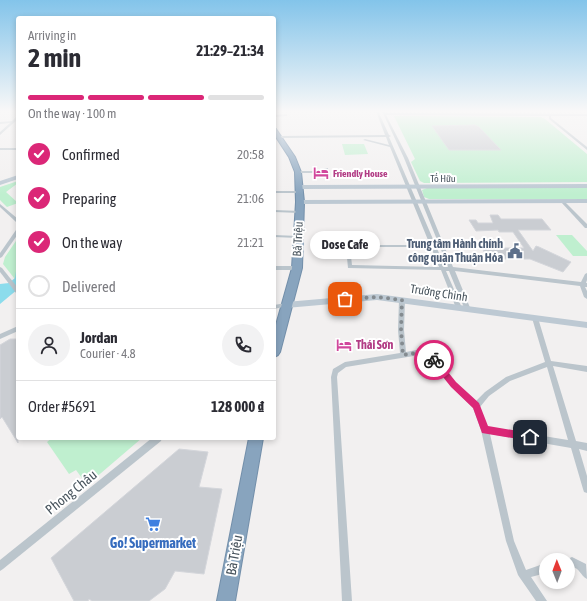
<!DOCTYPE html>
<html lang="en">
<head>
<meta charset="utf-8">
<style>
	:root { --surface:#fff; --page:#f2f2f3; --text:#2b2b33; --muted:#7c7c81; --line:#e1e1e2; --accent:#db2777 }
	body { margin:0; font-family:"Asap Condensed",sans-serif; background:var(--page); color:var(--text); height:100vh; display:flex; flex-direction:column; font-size:15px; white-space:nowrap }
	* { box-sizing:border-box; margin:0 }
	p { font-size:13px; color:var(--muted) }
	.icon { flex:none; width:22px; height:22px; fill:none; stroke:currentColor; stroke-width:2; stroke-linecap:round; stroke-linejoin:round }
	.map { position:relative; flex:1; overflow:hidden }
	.panel { position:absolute; left:16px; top:16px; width:260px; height:424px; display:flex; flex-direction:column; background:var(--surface); border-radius:4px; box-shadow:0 2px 6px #0003 }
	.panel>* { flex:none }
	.needle { width:26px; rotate:359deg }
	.buttons { position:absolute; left:539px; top:553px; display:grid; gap:8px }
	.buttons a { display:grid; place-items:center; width:36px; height:36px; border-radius:50%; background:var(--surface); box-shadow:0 2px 6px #0003; font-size:20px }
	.pin { position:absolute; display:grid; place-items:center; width:34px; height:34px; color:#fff; margin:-17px; border-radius:8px; box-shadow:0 2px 6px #0006 }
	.courier { position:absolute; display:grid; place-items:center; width:40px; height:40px; margin:-20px; border:3px solid #db2777; border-radius:50%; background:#fff; color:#222; box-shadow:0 1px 5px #0007 }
	.bubble { position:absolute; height:28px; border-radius:14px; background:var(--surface); box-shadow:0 2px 6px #0003; font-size:13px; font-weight:700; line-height:28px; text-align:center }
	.summary em { font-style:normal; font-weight:700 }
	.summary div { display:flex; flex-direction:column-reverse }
	.summary { display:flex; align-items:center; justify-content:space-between; height:68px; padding:0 12px }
	h1 { font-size:26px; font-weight:700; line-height:30px }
	.bar { display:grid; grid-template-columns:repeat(4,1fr); gap:6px 4px; align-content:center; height:48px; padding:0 12px }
	.bar i { height:5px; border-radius:3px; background:var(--line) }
	.bar .selected { background:var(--accent) }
	.bar p { grid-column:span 4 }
	.line { display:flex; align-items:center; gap:10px; padding:0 12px; border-top:1px solid var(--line) }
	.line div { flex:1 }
	.round { display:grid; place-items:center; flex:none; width:42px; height:42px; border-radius:21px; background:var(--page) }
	ol { padding:0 12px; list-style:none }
	li { display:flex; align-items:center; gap:12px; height:44px }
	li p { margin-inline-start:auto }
	li .icon { padding:4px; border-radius:50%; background:var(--accent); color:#fff; stroke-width:4 }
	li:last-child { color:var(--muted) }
	li i { width:22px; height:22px; border:2px solid var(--line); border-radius:50% }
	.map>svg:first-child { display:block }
	.green { fill:#bfefcf }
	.water { fill:#8cdcec }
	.building { fill:#cacdd2; stroke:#d4d6db }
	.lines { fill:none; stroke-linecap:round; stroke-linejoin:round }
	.highway-casing { stroke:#738faa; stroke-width:2 }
	.street { fill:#bbc5cc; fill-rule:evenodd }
	.secondary { fill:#bdc9d3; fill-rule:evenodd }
	.highway { fill:#88a4be; fill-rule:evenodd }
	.route { fill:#db2777 }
	.done { stroke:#848b90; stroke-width:4; stroke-dasharray:0 7.2 }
	.labels { text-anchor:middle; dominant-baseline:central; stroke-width:4; stroke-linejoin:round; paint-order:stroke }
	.far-hotel-label { font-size:10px; font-weight:bold; fill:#b23c85; stroke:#fff; text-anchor:start }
	.far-street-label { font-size:10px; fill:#48545d; stroke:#fff }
	.street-label { font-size:12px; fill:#48545d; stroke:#fff }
	.service-label { font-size:12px; font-weight:bold; fill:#4e5e75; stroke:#fff; text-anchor:end }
	.hotel-label { font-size:12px; font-weight:bold; fill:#b23c85; stroke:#fff; text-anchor:start }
	.near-street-label { font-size:14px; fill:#48545d; stroke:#fff }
	.near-shop-label { font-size:14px; font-weight:bold; fill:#366cbe; stroke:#fff }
</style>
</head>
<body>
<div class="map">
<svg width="587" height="601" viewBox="0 0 587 601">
	<rect width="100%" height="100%" fill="#f2f0f0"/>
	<g class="green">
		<polygon points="394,116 541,117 545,119 587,154 587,182 424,183 420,181 411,162 415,159"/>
		<polygon points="342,144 364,144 368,154 345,155"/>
		<polygon points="18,181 18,183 6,192 18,203 7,207 0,200 0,187"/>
		<polygon points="427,188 587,188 587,199 429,199 424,197 422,190"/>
		<polygon points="556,235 572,235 587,251 587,256 573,256"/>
		<polygon points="18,238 18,283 3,264 5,257"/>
		<polygon points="52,438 142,438 87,485 76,470 69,474 47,442"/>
	</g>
	<polygon class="water" points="18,258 18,289 0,304 0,284 9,283 15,278"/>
	<g class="building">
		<polygon points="475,125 479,127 501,150 449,150 432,126"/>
		<polygon points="490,215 498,215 501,219 542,219 551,230 518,230 533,251 536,246 539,247 571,262 563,272 530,259 488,259 482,248 524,248 513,232 499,232 498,230 476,231 469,220 476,220 478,223 493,223"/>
		<polygon points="10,339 16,339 18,341 18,443 2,417 0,419 0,345"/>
		<polygon points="179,449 208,452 199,487 222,489 204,574 175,571 165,589 149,601 92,601 89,599 88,601 74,601 51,558"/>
	</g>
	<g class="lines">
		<g class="highway-casing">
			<g id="highway">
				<polygon points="274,128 276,129 295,157 301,172 304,202 302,268 280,352 278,355 274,357 274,332 292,268 296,202 295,172 289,157 274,134"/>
				<polygon points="249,438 263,438 235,601 217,601"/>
			</g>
		</g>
		<g class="street">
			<path d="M376,111H378L389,135L391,136L389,137L445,267H448L404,158L382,111H384L385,113L587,114V116H551V118L587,147V150L549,119V116L386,115L408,158L453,267L581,282L585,274L587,273V280L586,283H587V287H585L587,291V299L584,297L580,286L455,271L471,310L470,311H466L465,310L449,271H446L462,308L459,310L456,308L441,270L348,268L346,247L349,245H430L390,147L363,140L365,139L389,145L386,137L279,138L277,137L279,136L385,135ZM351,247H431L439,267L352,265L350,248Z"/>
			<polygon points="287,114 287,116 286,116 274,117 274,115"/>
			<polygon points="17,116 18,116 18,119 0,135 0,132 10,123 0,124 0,122 12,121"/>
			<rect x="0" y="148" width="18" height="2"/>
			<polygon points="327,168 328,168 328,170 316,173 298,173 296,172 298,171 316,171"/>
			<polygon points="274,191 300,191 302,192 300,193 274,193"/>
			<polygon points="561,200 563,200 587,224 587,228 585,228 561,202"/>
			<polygon points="0,204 18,219 18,222 16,222 0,207"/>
			<polygon points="274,210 300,211 302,212 300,213 274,212"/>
			<polygon points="16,230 18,230 18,234 2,257 0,258 0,253"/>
			<polygon points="274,235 298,236 300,237 298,238 274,237"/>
			<polygon points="274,266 297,266 300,268 297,270 274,270"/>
			<polygon points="0,267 2,268 18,288 18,294 16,293 0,272"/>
			<path d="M402,298L405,300L404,330L406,352L427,348L429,349L456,383L476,401L485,392L506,377L545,362L532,318L533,316H537L538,318L551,361L587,366V372L553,366L576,441L587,443V451L579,449L587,476V493L584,492L583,489L571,448L490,434L514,541L526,570L546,563V573L531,577L547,601H536L520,578L518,575L506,541L481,430L473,408L452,387L426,354L346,367L338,373L337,377L352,601H342L331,377L333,369L345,362L400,353L398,330L399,300ZM547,367L568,440L487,427L480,407L489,396L510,381Z"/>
			<polygon points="286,303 288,304 289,305 288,306 274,309 274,305"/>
			<polygon points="18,326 18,331 0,339 0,334"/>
			<polygon points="152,438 162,438 161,441 3,569 0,571 0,560"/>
			<path d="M572,557L586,564L587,579C579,575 580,565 568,568V560H565Z"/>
		</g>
		<g class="secondary">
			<polygon points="18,175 18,179 0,185 0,181"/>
			<polygon points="587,184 587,188 300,189 297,187 300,185"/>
			<polygon points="587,199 587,203 300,204 297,202 300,200"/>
			<polygon points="377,294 587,322 587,328 377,300 286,308 282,305 286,302"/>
		</g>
		<use href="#highway" class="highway"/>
	</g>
	<linearGradient id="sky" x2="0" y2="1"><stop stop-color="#83c4ea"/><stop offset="0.57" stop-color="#f9f8f8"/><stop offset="1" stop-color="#f9f8f8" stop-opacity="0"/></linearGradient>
	<rect width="587" height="195" fill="url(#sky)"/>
	<polygon class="route" points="431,357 436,357 456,382 479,403 488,426 530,433 533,434 533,440 530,441 482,433 473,408 451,387 431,362"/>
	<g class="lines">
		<polyline class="done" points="345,299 377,297 402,300 401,330 403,355 428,351 434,360"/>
	</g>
	<defs>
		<g id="hotel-bare" transform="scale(1.2)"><path d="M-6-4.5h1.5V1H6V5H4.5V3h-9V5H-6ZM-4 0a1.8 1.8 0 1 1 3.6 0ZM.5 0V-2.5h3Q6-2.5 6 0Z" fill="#d1479c" stroke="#fff" stroke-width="2.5" paint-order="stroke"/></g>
		<g id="civic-bare" transform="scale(1.2)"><path d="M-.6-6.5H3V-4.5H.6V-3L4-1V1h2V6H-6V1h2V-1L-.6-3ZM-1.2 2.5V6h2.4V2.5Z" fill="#5c6f8a" stroke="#fff" stroke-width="2.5" paint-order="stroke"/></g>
		<g id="supermarket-bare" transform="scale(1.2)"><path d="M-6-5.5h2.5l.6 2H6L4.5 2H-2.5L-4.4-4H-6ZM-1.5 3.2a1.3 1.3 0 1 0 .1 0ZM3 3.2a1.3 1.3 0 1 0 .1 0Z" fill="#3f7fe0" stroke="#fff" stroke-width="2.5" paint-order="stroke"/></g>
	</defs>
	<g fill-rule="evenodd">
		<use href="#hotel-bare" x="321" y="173"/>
		<use href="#civic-bare" x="515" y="251"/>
		<use href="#hotel-bare" x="344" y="345"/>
		<use href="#supermarket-bare" x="153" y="524"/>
	</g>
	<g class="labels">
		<g class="far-hotel-label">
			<text x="333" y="173">Friendly House</text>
		</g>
		<g class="far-street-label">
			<text x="443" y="178">Tố Hữu</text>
		</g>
		<g class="street-label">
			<text transform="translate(298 239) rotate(-87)">Bà Triệu</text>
			<text transform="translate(439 293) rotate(9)">Trường Chinh</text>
		</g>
		<g class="service-label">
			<text x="503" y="244">Trung tâm Hành chính<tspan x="503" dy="14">công quận Thuận Hóa</tspan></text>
		</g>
		<g class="hotel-label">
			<text x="356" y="345">Thái Sơn</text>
		</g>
		<g class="near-street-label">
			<text transform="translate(71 492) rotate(-39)">Phong Châu</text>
			<text transform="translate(234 555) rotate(-80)">Bà Triệu</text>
		</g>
		<g class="near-shop-label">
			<text x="153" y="543">Go! Supermarket</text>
		</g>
	</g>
</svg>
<div class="buttons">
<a><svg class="needle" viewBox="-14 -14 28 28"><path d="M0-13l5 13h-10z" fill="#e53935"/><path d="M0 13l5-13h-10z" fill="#7c7c81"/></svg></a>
</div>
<div class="pin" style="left:345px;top:299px;background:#ea580c"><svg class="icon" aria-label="bag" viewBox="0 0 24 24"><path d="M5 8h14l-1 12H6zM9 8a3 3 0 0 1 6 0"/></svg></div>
<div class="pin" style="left:530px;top:437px;background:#1f2937"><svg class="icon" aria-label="home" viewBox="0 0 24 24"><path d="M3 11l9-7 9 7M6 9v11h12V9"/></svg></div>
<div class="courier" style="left:434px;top:360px"><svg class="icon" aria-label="bike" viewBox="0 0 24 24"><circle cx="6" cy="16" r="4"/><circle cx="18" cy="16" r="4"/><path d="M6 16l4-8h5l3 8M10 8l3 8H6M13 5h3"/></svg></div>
<div class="bubble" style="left:310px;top:231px;width:70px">Dose Cafe</div>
<section class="panel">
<div class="summary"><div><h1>2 min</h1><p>Arriving in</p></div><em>21:29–21:34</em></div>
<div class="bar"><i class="selected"></i><i class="selected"></i><i class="selected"></i><i></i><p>On the way · 100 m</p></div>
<ol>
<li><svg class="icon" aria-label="check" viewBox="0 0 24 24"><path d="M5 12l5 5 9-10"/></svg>Confirmed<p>20:58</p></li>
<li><svg class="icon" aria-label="check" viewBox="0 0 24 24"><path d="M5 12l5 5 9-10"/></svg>Preparing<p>21:06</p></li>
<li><svg class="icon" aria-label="check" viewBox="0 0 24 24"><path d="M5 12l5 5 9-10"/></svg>On the way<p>21:21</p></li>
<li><i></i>Delivered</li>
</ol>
<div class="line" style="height:72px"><a class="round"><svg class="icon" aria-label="person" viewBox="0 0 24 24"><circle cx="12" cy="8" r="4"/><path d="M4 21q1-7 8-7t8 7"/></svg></a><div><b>Jordan</b><p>Courier · 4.8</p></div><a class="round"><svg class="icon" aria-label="phone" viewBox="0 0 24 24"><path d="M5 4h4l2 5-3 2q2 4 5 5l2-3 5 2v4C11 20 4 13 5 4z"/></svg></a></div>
<div class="line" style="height:52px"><div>Order #5691</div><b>128 000 ₫</b></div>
</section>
</div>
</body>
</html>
